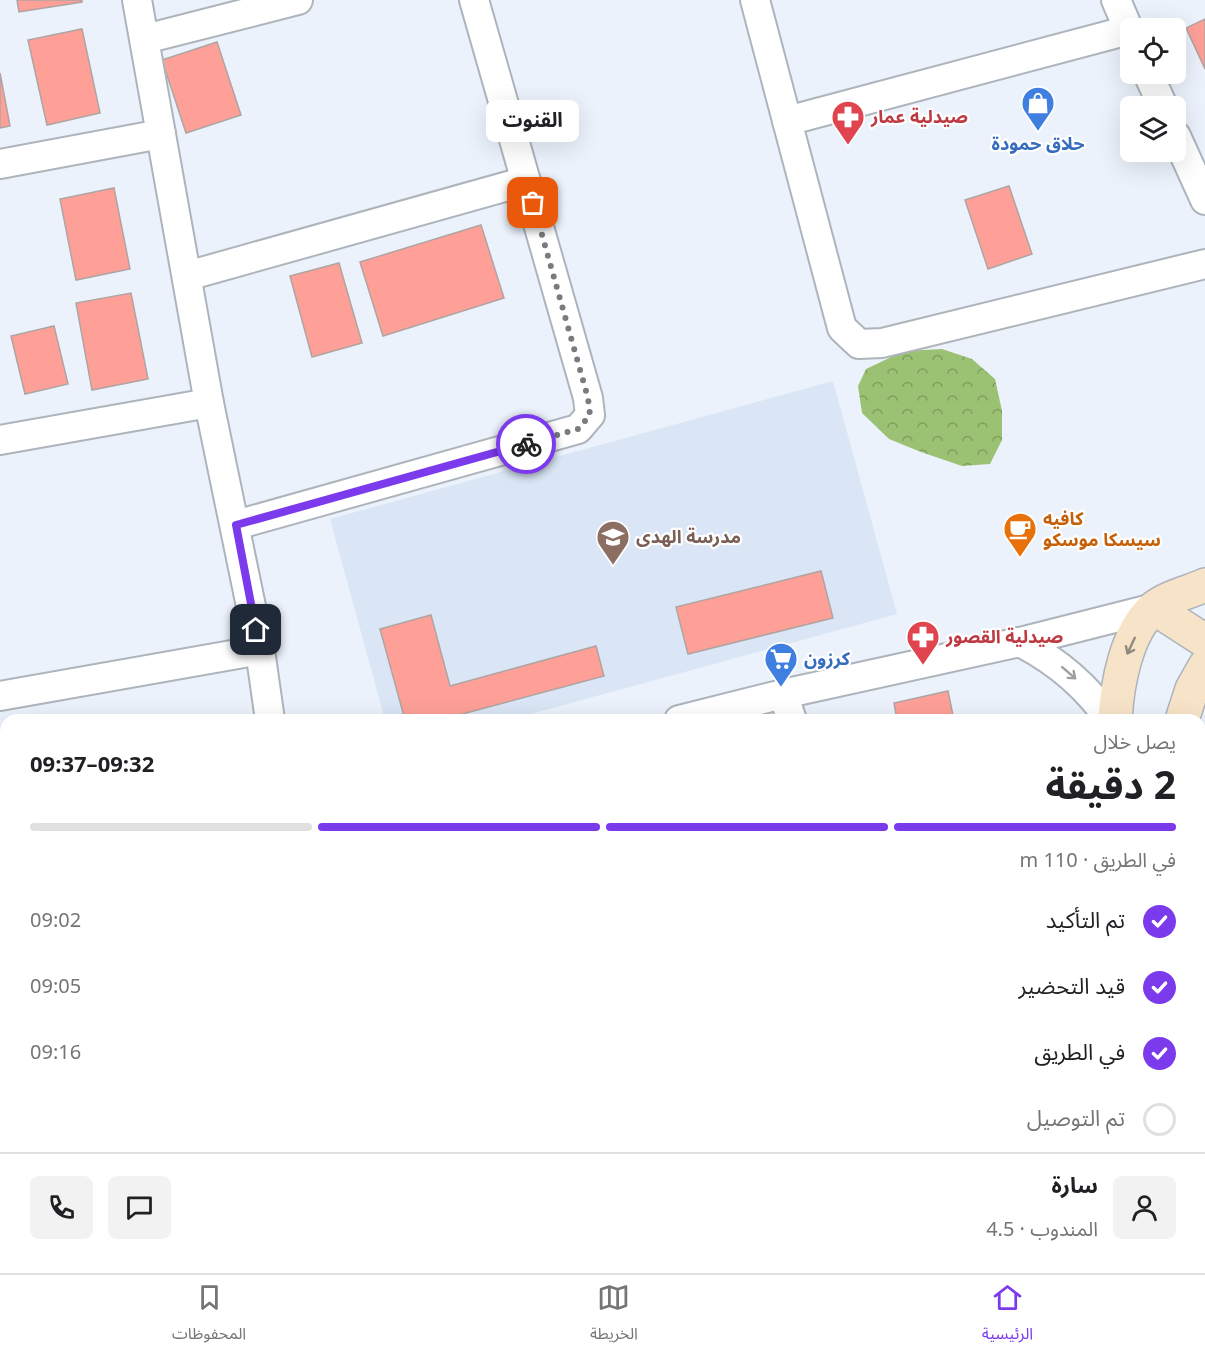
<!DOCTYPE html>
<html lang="ar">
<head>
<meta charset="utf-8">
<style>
	:root { --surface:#fff; --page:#f2f2f2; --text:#202124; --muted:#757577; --line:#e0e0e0; --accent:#7c3aed }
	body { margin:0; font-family:Georgia,"Noto Sans Arabic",serif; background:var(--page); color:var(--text); direction:rtl; height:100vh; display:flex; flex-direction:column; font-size:22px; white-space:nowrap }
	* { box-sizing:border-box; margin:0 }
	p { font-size:20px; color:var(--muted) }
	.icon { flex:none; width:33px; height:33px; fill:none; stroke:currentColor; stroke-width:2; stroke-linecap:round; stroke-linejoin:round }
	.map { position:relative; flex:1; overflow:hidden; direction:ltr }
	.panel { position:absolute; left:0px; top:714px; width:1206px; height:560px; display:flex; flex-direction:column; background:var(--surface); border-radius:18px 18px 0 0; box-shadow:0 6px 24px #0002; direction:rtl }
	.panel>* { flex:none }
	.buttons { position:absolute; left:1120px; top:18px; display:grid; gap:12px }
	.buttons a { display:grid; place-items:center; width:66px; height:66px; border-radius:9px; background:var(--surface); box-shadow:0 6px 24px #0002; font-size:30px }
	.pin { position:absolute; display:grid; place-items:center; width:51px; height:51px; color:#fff; margin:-26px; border-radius:12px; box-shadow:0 3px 9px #0006 }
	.courier { position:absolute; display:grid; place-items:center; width:60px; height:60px; margin:-30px; border:4px solid #7c3aed; border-radius:50%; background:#fff; color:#222; box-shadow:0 2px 8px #0007 }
	.bubble { position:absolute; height:42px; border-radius:9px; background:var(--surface); box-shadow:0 6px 24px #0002; font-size:20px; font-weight:700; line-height:42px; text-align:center; direction:rtl }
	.summary em { font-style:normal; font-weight:700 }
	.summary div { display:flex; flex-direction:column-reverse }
	.summary { display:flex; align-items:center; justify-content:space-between; height:102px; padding:0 30px }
	h1 { font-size:39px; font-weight:700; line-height:45px }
	.bar { display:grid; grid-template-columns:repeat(4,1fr); gap:9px 6px; align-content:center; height:72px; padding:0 30px }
	.bar i { height:8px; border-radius:4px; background:var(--line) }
	.bar .active { background:var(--accent) }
	.bar p { grid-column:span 4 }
	.line { display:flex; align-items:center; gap:15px; padding:0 30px; border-top:2px solid var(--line) }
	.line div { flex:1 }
	.round { display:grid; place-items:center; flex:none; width:63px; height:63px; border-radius:9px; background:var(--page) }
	ol { padding:0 30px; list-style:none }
	li { display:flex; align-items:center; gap:18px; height:66px }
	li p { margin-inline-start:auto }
	li .icon { padding:6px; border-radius:50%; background:var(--accent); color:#fff; stroke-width:4 }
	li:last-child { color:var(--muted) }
	li i { width:33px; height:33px; border:3px solid var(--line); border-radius:50% }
	.tabs { display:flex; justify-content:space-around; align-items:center; height:84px; border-top:2px solid var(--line); background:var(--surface); font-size:16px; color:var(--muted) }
	.tabs a { display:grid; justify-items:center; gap:3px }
	.tabs .active { color:var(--accent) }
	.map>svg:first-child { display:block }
	.built { fill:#dae6f5 }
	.forest { fill:url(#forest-crowns) }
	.building { fill:#fea097; stroke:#afa4a2; stroke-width:1.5 }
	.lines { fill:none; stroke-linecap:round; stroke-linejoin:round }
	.minor-casing { stroke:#adb4bc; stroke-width:32 }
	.secondary-casing { stroke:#adb4bc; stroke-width:36 }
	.minor { stroke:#fff; stroke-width:28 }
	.secondary { stroke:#f7e4c8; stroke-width:33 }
	.oneway { stroke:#8f887d }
	.oneway2 { stroke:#9c9ea0 }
	.done { stroke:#787c81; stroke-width:6; stroke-dasharray:0 10.8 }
	.route { stroke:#7c3aed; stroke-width:8 }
	.labels { text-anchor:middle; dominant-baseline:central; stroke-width:4.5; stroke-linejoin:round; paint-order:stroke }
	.health-label { font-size:18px; font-weight:bold; fill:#be3a42; stroke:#fff; text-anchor:start }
	.shop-label { font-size:18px; font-weight:bold; fill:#366cbe; stroke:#fff }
	.food-label { font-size:18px; font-weight:bold; fill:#c56008; stroke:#fff; text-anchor:start }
	.education-label { font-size:18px; font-weight:bold; fill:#785e54; stroke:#fff; text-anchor:start }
</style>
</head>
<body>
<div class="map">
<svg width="1205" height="1273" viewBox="0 0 1205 1273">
	<defs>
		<pattern id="forest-crowns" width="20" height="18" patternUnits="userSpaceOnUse" patternTransform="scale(1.5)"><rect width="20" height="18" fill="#9bc172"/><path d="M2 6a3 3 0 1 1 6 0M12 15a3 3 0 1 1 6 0" fill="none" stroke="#7f9e5f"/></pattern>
	</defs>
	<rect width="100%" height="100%" fill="#ebf2fb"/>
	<g class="built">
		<polygon points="833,381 897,614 509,720 385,720 330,519"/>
		<polygon points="6,942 6,1257 0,1228 0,943"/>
	</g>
	<polygon class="forest" points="942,349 972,359 995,379 1002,411 1002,440 990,464 962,466 921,452 889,439 862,413 858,386 866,369 904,351"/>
	<g class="building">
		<polygon points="17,0 82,0 82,2 19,12"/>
		<polygon points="1205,19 1205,69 1186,28"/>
		<polygon points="82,29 100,113 47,125 28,40"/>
		<polygon points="217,42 241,115 186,133 162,60"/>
		<polygon points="0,73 10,126 0,128"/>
		<polygon points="1009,186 1032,254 988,269 965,200"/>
		<polygon points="114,188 130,269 76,280 60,199"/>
		<polygon points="481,225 504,298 383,336 360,262"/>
		<polygon points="339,263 362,343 312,357 290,276"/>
		<polygon points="131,293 148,379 92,390 76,303"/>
		<polygon points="54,326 68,384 25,394 11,336"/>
		<polygon points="821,571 833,618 688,654 676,607"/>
		<polygon points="431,615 450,686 596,646 604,676 440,720 405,720 380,629"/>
		<polygon points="948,691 954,720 897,720 894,703"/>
		<polygon points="309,1268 341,1268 342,1273 285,1273"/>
		<polygon points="709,1268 823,1268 824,1273 711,1273"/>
	</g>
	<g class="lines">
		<g class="minor-casing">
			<g id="minor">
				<polyline points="137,0 209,403 260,650 270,720"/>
				<polyline points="755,0 842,328 859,344 882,343 1205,264"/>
				<polyline points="1116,0 1131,35"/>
				<polyline points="145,39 298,0"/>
				<polyline points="1148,74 1163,106"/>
				<polyline points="787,121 1129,30"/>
				<polyline points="1176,136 1205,200"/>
				<polyline points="0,164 161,134"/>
				<polyline points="187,276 526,181"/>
				<polyline points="0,440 209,403"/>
				<polyline points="236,525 578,429 590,415 588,398 474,0"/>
				<path d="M1020,642C1057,661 1086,685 1110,720"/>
				<polyline points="783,694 792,720"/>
				<polyline points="0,696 260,650"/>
				<polyline points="679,720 783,694 1020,642 1154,608"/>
				<polyline points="1200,1240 1205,1238"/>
				<polyline points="408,1268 409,1273"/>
				<polyline points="668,1268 670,1273"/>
				<polyline points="169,1273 192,1268"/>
				<polyline points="1090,1273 1108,1268"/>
			</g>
		</g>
		<g class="secondary-casing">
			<g id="secondary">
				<polyline points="1154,608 1205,641"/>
				<path d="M1115,720C1117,685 1126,632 1154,608C1167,597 1190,592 1205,585"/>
				<polyline points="1182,720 1192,689 1205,666"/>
				<polyline points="1200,909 1205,926"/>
				<polyline points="1200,1098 1205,1116"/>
			</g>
		</g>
		<use href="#minor" class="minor"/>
		<use href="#secondary" class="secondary"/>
	</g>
	<defs><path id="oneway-shaft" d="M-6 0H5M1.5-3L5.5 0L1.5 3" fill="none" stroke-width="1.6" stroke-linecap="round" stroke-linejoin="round" transform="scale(1.5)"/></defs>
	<use class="oneway" href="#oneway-shaft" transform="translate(1131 646) rotate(115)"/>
	<use class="oneway2" href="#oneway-shaft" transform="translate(1069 673) rotate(41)"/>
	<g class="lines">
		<polyline class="done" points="526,444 578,429 590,415 588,398 533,203"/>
		<polyline class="route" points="256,630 236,525 526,444"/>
	</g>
	<defs>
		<g id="shop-pin" transform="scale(1.725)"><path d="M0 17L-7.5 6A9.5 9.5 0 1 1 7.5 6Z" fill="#3f7fe0" stroke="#fff"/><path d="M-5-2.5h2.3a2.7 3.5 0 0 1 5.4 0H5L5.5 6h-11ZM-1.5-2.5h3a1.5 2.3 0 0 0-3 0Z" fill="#fff"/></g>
		<g id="pharmacy-pin" transform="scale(1.725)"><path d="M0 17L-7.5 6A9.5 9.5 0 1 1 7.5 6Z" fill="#e0444e" stroke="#fff"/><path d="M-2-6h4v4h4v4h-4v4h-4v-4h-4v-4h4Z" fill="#fff"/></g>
		<g id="cafe-pin" transform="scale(1.725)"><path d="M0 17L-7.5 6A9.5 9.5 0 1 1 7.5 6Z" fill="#e8710a" stroke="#fff"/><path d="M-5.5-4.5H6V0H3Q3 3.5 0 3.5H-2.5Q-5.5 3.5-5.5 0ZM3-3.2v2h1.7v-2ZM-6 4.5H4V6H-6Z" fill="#fff"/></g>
		<g id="school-pin" transform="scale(1.725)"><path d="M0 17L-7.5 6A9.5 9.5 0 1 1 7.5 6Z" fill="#8d6e63" stroke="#fff"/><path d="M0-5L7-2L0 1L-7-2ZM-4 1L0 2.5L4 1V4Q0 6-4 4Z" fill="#fff"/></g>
		<g id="supermarket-pin" transform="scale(1.725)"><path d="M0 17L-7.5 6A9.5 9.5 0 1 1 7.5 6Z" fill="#3f7fe0" stroke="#fff"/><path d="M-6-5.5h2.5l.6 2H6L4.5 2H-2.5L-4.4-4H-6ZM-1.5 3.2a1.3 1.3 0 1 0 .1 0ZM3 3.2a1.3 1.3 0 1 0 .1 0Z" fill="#fff"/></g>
	</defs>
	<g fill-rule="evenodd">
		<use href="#shop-pin" x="1038" y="103"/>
		<use href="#pharmacy-pin" x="848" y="117"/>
		<use href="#cafe-pin" x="1020" y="529"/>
		<use href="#school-pin" x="613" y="537"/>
		<use href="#pharmacy-pin" x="923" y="637"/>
		<use href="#supermarket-pin" x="781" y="659"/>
	</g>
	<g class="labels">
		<g class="health-label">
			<text x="871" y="117">صيدلية عمار</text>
			<text x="946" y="637">صيدلية القصور</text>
		</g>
		<g class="shop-label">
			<text x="1038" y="144">حلاق حمودة</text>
			<text x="804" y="659" text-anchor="start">كرزون</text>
		</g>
		<g class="food-label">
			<text x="1043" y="519">كافيه<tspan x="1043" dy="21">سيسكا موسكو</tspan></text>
		</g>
		<g class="education-label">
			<text x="636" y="537">مدرسة الهدى</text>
		</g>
	</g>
</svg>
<div class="buttons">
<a><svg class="icon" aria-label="locate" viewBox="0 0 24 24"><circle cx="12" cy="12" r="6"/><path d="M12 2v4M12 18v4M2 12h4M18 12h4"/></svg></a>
<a><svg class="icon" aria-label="layers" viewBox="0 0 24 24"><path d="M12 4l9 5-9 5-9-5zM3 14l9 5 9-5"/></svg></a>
</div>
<div class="pin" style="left:533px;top:203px;background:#ea580c"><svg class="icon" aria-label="bag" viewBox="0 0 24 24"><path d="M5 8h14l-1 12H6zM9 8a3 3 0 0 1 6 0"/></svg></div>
<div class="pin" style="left:256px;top:630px;background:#1f2937"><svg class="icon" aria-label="home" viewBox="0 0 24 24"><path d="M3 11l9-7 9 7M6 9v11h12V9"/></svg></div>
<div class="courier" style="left:526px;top:444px"><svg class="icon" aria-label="bike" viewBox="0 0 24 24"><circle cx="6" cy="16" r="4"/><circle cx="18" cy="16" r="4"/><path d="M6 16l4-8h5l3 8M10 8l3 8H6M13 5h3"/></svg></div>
<div class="bubble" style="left:486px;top:100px;width:93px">القنوت</div>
<section class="panel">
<div class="summary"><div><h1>2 دقيقة</h1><p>يصل خلال</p></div><em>09:32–09:37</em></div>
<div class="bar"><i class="active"></i><i class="active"></i><i class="active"></i><i></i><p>في الطريق · 110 m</p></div>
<ol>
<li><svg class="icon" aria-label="check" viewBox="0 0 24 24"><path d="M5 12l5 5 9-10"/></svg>تم التأكيد<p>09:02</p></li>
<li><svg class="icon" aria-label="check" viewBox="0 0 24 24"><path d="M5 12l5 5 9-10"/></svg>قيد التحضير<p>09:05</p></li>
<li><svg class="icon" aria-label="check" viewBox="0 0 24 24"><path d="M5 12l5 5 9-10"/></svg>في الطريق<p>09:16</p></li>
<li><i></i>تم التوصيل</li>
</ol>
<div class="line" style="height:108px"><a class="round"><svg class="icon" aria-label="person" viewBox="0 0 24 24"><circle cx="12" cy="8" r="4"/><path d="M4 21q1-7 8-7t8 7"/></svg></a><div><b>سارة</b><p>المندوب · 4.5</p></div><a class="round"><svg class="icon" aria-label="chat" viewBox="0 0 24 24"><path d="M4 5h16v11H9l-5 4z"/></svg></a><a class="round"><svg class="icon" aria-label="phone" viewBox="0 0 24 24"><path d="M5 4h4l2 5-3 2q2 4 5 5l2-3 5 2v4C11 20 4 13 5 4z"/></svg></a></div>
</section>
</div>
<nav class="tabs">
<a class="active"><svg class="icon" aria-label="home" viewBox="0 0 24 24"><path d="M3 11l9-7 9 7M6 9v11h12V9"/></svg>الرئيسية</a>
<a><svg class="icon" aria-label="map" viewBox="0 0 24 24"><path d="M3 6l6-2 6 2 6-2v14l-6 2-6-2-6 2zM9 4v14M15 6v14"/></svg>الخريطة</a>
<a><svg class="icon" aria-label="saved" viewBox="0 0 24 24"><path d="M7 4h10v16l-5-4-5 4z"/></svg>المحفوظات</a>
</nav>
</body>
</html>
